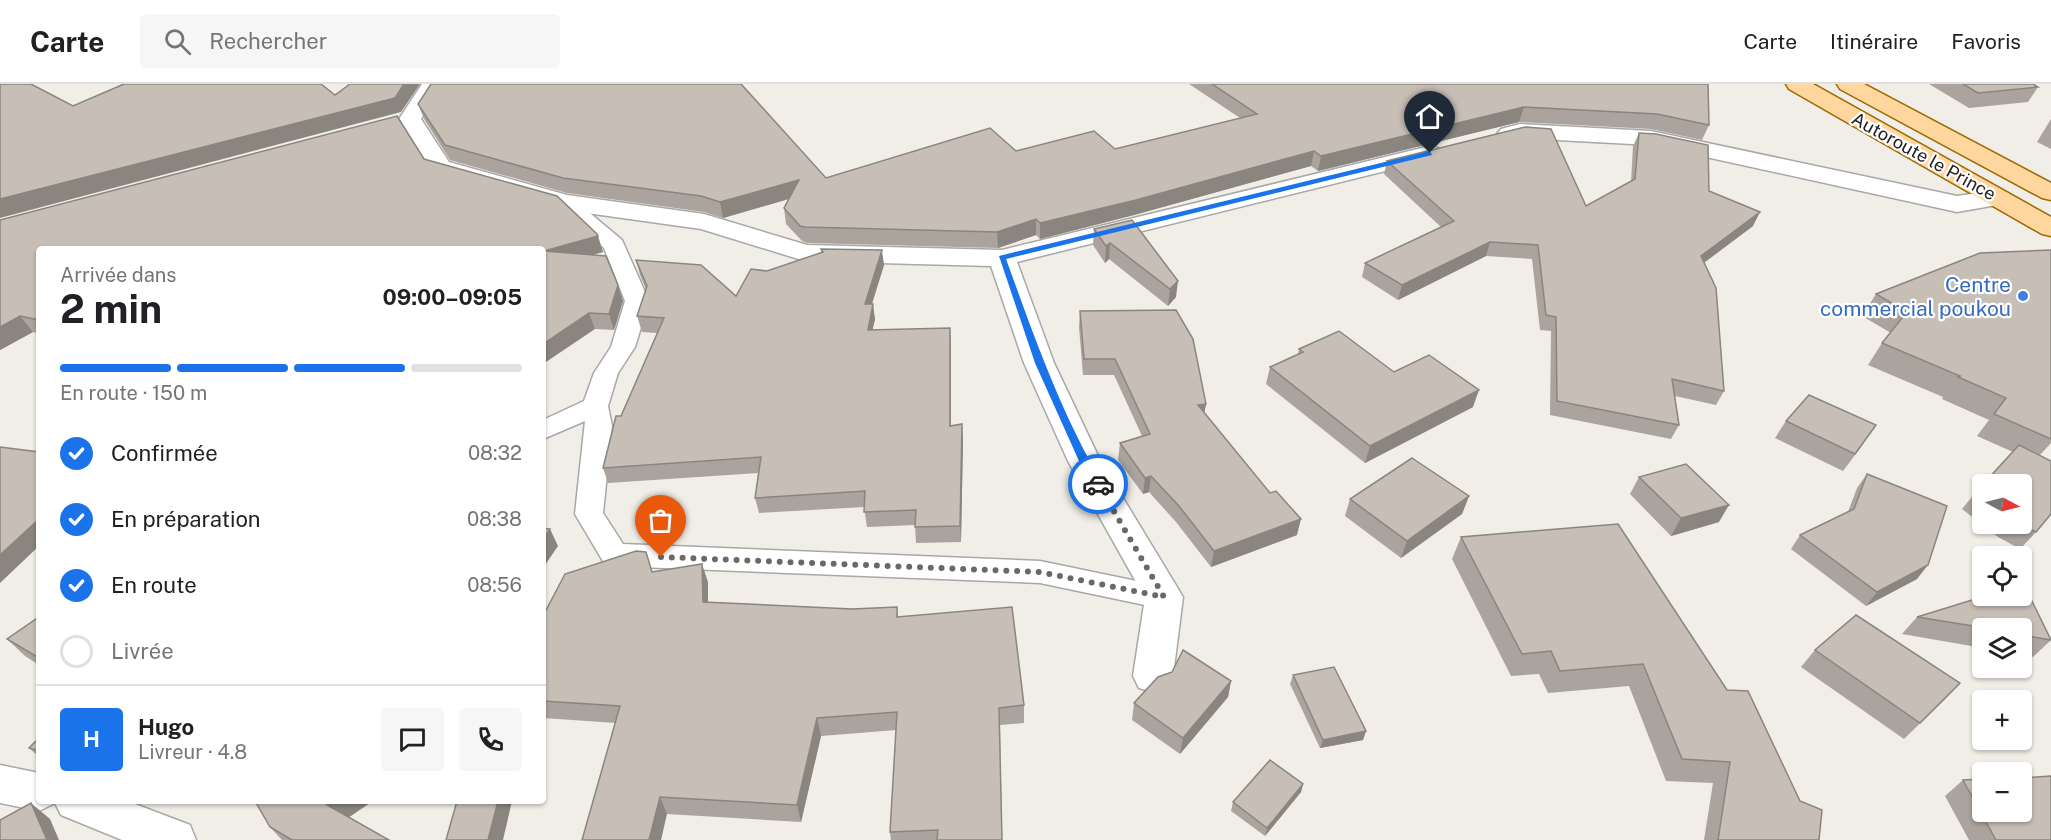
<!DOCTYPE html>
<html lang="fr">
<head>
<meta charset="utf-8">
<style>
	:root { --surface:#fff; --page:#f6f6f6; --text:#202124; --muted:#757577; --line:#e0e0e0; --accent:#1a73e8 }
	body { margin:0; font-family:"Public Sans",sans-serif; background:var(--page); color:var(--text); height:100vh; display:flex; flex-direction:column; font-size:22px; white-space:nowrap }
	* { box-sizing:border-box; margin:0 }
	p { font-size:20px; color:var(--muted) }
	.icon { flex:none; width:33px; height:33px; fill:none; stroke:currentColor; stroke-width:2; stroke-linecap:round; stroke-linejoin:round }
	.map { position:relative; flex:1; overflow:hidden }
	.drawer { position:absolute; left:36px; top:162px; width:510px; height:558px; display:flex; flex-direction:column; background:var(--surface); border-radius:6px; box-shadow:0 2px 4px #0004 }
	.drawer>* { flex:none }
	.needle { width:39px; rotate:97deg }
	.tools { position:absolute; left:1972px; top:390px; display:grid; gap:12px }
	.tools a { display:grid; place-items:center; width:60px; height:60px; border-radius:6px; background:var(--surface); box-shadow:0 2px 4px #0004; font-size:30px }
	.pin { position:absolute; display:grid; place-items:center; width:51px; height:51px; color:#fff; margin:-62px -26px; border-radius:50% 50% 50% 0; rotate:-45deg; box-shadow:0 0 6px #0007 }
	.pin .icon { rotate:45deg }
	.courier { position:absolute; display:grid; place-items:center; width:60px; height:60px; margin:-30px; border:4px solid #1a73e8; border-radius:50%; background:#fff; color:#222; box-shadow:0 2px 8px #0007 }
	.summary em { font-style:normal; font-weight:700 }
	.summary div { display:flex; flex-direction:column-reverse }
	.summary { display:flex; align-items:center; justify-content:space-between; height:102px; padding:0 24px }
	h1 { font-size:39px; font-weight:700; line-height:45px }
	.bar { display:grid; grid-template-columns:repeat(4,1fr); gap:9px 6px; align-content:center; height:72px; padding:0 24px }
	.bar i { height:8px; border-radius:4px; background:var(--line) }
	.bar .current { background:var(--accent) }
	.bar p { grid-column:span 4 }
	.line { display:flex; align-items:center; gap:15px; padding:0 24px; border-top:2px solid var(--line) }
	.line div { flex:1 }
	.round { display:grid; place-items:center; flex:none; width:63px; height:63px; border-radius:6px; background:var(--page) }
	ol { padding:0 24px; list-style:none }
	li { display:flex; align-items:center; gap:18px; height:66px }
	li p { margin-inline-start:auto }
	li .icon { padding:6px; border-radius:50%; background:var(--accent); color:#fff; stroke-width:4 }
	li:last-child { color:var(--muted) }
	li i { width:33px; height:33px; border:3px solid var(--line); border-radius:50% }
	header { display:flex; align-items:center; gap:36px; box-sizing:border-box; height:84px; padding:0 30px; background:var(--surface); border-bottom:2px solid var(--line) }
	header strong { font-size:28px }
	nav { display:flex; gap:33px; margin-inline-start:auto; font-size:21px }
	.search { width:420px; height:54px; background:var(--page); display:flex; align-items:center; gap:15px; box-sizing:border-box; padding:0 21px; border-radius:6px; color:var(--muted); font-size:22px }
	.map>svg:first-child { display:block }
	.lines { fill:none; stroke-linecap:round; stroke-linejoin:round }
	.lane-casing { stroke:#a8a8a8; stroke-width:3 }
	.street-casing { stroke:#a8a8a8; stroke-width:3 }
	.primary-casing { stroke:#9d6a00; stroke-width:3 }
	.lane { fill:#fff; fill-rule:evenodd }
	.street { fill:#fff; fill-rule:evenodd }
	.primary { fill:#ffd69e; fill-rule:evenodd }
	.wall { fill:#aba39d; fill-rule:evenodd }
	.shaded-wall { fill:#8b857f }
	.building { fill:#c7beb6; stroke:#8b857f; stroke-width:1.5 }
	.route { fill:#1a73e8 }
	.done { stroke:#6a6966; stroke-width:6; stroke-dasharray:0 10.8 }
	.shop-dot { fill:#3f7fe0; stroke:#fff; stroke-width:2 }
	.labels { text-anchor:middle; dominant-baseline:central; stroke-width:4.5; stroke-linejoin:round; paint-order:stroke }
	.far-street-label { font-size:18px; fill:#212121; stroke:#fff }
	.shop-label { font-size:21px; fill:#366cbe; stroke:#fff; text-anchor:end }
</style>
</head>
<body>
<header>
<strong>Carte</strong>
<div class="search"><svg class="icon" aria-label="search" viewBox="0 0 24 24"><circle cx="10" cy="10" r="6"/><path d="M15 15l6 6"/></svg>Rechercher</div>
<nav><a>Carte</a><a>Itinéraire</a><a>Favoris</a></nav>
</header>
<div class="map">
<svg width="2051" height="756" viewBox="0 0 2051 756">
	<rect width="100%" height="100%" fill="#f1eee7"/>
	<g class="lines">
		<g class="lane-casing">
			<polygon id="lane" points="565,112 572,114 622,156 649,217 635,263 618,289 608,322 612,342 603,429 623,460 1040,477 1175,505 1179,513 1175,521 1164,525 1040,499 614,482 604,479 575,430 585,337 543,355 543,336 584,317 594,289 611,263 625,217 604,164 555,118 558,114"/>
		</g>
		<g class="street-casing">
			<g id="street">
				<polygon points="422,0 444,0 421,35 449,78 567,111 704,130 807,161 1002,166 1430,62 1438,64 1442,69 1438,74 1017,178 1054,279 1100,376 1183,513 1173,592 1167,604 1153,608 1139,604 1133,592 1145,514 1068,377 1024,279 991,182 805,177 701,145 565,126 431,88 399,35"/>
				<polygon points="1520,40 1651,47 1957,112 1999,106 2008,109 2012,114 2008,119 1957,128 1651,61 1521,54 1509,57 1501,55 1497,50 1501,45"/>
				<polygon points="0,681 39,689 39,717 127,717 190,741 196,756 122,756 61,731 55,719 39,727 0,719"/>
			</g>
		</g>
		<g class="primary-casing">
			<g id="primary">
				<polygon points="1786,0 1813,0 2051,133 2051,152 2042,150 1789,5"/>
				<polygon points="1837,0 1864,0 2051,99 2051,116 2042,114 1840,5"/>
			</g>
		</g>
		<use href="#lane" class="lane"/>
		<use href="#street" class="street"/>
		<use href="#primary" class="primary"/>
	</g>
	<g class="wall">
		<polygon points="1189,0 1708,0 1709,41 1702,56 1651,45 1519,38 1318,87 1311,82 1134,131 1040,155 1036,151 998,164 807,159 802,157 786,140 784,124 789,115 723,134 704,128 567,109 450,76 424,35 418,20 826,94 1016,67 1115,65 1240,34"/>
		<polygon points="1929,0 2033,0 2038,3 2028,18 1969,24"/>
		<polygon points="2051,35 2051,65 2037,58"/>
		<polygon points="1639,49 1753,142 1704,179 1724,307 1716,321 1675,312 1679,341 1671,355 1550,331 1551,247 1540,246 1532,175 1486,172 1398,216 1362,193 1365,179 1441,143 1384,90 1387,77 1586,122 1631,98 1633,62"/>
		<polygon points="424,75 603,168 591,171 618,201 623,217 614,246 595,245 543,165 39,165 39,249 33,248 0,266 0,136"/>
		<polygon points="1132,136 1176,213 1168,222 1109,175 1105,179 1093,161 1094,145"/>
		<polygon points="821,165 884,181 872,220 875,235 872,246 951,260 951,342 962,340 963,356 961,458 916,459 915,441 867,443 864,423 759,429 755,414 758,389 608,399 603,384 621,332 657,249 642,248 637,232 646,205 640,191 636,176 736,212 821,169"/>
		<path d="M2051,166V359L2040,371L2036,448L2020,465L1998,453L1962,425L1976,408L2013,368L1977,352L1989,336L1942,315L1943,313L1868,281L1882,259L1891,249L1862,232L1876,210ZM1983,400L2022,440H1983Z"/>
		<polygon points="1080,227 1206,320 1204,329 1297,451 1211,483 1176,438 1149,408 1143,410 1118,376 1120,359 1142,352 1114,291 1083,291 1079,243"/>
		<polygon points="1299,265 1394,288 1473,323 1365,379 1266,300 1270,283 1298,270"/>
		<polygon points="1786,337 1864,359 1843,387 1775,354"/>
		<polygon points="1867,390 1917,495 1866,522 1791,465 1800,451 1848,428 1857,404"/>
		<polygon points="1639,393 1719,438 1671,452 1630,410"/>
		<polygon points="1469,412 1462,430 1401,474 1345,432 1350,415"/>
		<polygon points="1618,440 1819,756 1704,756 1713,699 1666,697 1629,602 1548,609 1539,590 1511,592 1452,475 1461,453"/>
		<polygon points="653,488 708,498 708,518 852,525 897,523 898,533 1024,621 1024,639 1000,641 1002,756 891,756 890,748 896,646 821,652 801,738 667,730 616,639 543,634 543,532"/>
		<polygon points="1985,512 2022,512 2030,513 2051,556 2033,573 2022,571 2022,544 1983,544 1983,564 1902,550 1917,533"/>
		<polygon points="39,533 39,581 25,572 7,555"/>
		<polygon points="1815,566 1960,599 1904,655 1801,583"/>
		<polygon points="1293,591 1366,647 1363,656 1320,664 1290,600"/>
		<polygon points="1231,597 1228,613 1180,670 1132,636 1134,619"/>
		<polygon points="39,654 39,673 29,664"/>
		<polygon points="1963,696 2051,756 1969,756 1945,712"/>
		<polygon points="1303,700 1301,708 1265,752 1231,727 1233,718"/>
		<polygon points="349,733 389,756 282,756 270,743"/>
	</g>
	<g class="shaded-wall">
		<polygon points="404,0 420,0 401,28 0,134 0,115"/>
		<polygon points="1524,23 1519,38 1318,87 1321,72"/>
		<polygon points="1314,67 1311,82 1134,131 1040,155 1040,139"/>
		<polygon points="799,96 802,111 723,134 720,118"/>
		<polygon points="1760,128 1753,142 1694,186 1701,172"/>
		<polygon points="1036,135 1036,151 998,164 997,148"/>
		<polygon points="598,152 603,168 549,183 544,167"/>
		<polygon points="1490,158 1486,172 1398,216 1402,201"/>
		<polygon points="1110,159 1109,175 1105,179 1106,162"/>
		<polygon points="882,166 884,181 867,235 865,220"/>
		<polygon points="1178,197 1176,213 1168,222 1170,205"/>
		<polygon points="618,201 623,217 614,246 609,230"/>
		<polygon points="873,220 875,235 869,262 868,246"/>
		<polygon points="589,229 595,245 543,280 543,260"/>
		<polygon points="20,232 33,248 0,266 0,243"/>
		<polygon points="950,244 951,260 951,358 950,342"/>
		<polygon points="1479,306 1473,323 1365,379 1370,362"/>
		<polygon points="1206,320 1203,336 1198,321"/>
		<polygon points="962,340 963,356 961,458 960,442"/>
		<polygon points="1151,392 1149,408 1143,410 1145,394"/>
		<polygon points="1469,412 1462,430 1401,474 1407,457"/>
		<polygon points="1729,421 1719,438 1671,452 1681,434"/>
		<polygon points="39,435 39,462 0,499 0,471"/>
		<polygon points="1301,435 1297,451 1211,483 1214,467"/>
		<polygon points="550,445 558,462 543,484 543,456"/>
		<polygon points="702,480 708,498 708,536 703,518"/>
		<polygon points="1928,481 1917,495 1866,522 1877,508"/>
		<polygon points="1231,597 1228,613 1180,670 1183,654"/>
		<polygon points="1960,599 1944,616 1904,655"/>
		<polygon points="817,634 821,652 801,738 797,721"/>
		<polygon points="1366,647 1363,656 1320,664 1323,656"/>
		<polygon points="1303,700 1301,708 1265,752 1267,744"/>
		<polygon points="660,713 667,730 661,756 649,756"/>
		<polygon points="334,717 373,717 342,738 327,721"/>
		<polygon points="498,717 512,717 503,756 488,756"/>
		<polygon points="31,719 50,735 59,756 47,756"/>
	</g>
	<g class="building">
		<polygon points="0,0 31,0 73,22 124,0 321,0 335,11 350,0 404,0 395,14 0,115"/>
		<polygon points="431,0 741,0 826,94 990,44 1016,67 1094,47 1115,65 1257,30 1212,0 1708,0 1709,41 1657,30 1524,23 1321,72 1314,67 1136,116 1040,139 1036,135 997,148 805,143 800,142 784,124 799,96 720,118 701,112 563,94 445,61 418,20"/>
		<polygon points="1963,0 2033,0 2038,3 1978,9"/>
		<polygon points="397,32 424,75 557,112 597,150 598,152 544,167 606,172 618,201 609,230 589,229 543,260 543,165 39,165 39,236 20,232 0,243 0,136"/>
		<polygon points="1525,43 1551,45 1586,122 1635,95 1639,49 1656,50 1708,61 1709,107 1760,128 1701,172 1716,204 1724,307 1672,295 1679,341 1557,317 1556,233 1546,231 1538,161 1490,158 1402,201 1365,179 1454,137 1387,77"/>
		<polygon points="1132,136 1178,197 1170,205 1110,159 1106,162 1094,145"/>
		<polygon points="821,165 882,166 865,220 873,220 868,246 950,244 950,342 962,340 960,442 915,443 916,426 864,428 865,407 755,414 761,373 603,384 616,332 621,332 664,234 637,232 647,202 636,176 701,181 736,212 751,185 767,187 823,168"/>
		<polygon points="2051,166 2051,355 1994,330 2006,314 1958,293 1960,292 1882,259 1907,228 1876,210 1980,169"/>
		<polygon points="1176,226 1193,255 1206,320 1198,321 1270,409 1276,407 1301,435 1214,467 1179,422 1151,392 1145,394 1120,359 1150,350 1115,275 1084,275 1080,227"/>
		<polygon points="1339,247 1394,288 1429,271 1479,306 1370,362 1270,283 1303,268 1299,265"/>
		<polygon points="1809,311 1876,341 1855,370 1786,337"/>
		<polygon points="2019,361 2051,377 2051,430 2036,448 2019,440 2022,440 2022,400 1983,400 1983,413 1976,408"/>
		<polygon points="0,363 39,368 39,435 0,471"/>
		<polygon points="1412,374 1469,412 1407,457 1350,415"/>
		<polygon points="1686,380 1729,421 1681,434 1639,393"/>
		<polygon points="1867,390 1947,422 1928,481 1877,508 1800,451 1854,425"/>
		<polygon points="1618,440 1727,606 1748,607 1800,717 1822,726 1819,756 1718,756 1730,678 1682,675 1643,580 1560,587 1551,567 1522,570 1461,453"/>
		<polygon points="543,444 550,445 543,456"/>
		<polygon points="636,467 646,468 652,488 702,480 703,518 852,525 897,523 897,533 1012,523 1024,621 999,624 1002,756 937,756 938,746 890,748 897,628 817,634 797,721 660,713 649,756 582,756 620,622 543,617 543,532 565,490"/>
		<polygon points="1985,512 2022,512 2030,513 2051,556 2022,551 2022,544 1986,544 1917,533"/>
		<polygon points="1856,531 1960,599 1920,639 1815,566"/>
		<polygon points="39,533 39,574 7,555"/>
		<polygon points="1183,566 1231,597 1183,654 1134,619 1158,593 1172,588"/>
		<polygon points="1334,583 1366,647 1323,656 1293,591"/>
		<polygon points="39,654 39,667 29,664"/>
		<polygon points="1270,676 1303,700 1267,744 1233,718"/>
		<polygon points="2051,692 2051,756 1996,756 1963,696 1983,695 1983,728 2022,728 2022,694"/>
		<polygon points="255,717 334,717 327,721 389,756 292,756 270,743"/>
		<polygon points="457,717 498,717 488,756 446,756"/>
		<polygon points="31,719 47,756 0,756 0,736"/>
	</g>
	<path class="route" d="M1430,67L1432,71L1006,175C1034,252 1061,330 1103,400L1101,403H1094L1079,377L1035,279L999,172Z"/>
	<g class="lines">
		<polyline class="done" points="661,473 1040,488 1164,513 1098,400"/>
	</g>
	<circle class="shop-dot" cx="2023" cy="212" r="6"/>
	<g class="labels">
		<g class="far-street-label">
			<text transform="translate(1924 72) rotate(29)">Autoroute le Prince</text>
		</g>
		<g class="shop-label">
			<text x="2011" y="200">Centre<tspan x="2011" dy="24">commercial poukou</tspan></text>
		</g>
	</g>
</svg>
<div class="tools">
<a><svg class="needle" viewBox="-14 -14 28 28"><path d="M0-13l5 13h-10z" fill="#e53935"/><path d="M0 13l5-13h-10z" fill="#757577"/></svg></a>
<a><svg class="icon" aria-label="locate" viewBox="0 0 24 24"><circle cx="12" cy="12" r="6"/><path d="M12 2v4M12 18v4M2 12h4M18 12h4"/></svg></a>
<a><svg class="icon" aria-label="layers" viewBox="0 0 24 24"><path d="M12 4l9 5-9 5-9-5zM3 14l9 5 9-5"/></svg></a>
<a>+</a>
<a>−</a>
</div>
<div class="pin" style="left:661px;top:473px;background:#ea580c"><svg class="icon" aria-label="bag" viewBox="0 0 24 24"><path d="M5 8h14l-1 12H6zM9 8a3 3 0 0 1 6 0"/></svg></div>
<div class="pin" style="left:1430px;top:69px;background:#1f2937"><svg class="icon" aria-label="home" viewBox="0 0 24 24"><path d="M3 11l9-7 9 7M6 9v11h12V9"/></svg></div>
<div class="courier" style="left:1098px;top:400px"><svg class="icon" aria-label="car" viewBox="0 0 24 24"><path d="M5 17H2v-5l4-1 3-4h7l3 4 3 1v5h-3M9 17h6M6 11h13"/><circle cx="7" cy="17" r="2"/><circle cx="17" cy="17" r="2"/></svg></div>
<section class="drawer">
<div class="summary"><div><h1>2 min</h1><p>Arrivée dans</p></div><em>09:00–09:05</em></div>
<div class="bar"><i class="current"></i><i class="current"></i><i class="current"></i><i></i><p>En route · 150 m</p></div>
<ol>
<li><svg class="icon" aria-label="check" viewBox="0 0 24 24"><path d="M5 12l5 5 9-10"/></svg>Confirmée<p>08:32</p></li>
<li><svg class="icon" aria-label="check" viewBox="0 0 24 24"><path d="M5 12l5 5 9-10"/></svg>En préparation<p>08:38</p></li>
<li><svg class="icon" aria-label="check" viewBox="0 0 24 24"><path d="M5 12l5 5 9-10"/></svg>En route<p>08:56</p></li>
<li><i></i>Livrée</li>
</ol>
<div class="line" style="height:108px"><b class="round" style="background:var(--accent);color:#fff">H</b><div><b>Hugo</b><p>Livreur · 4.8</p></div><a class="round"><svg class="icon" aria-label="chat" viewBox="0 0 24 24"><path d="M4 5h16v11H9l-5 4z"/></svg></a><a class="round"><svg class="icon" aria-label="phone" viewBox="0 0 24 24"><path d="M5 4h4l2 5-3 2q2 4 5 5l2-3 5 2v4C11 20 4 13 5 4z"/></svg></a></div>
</section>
</div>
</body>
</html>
